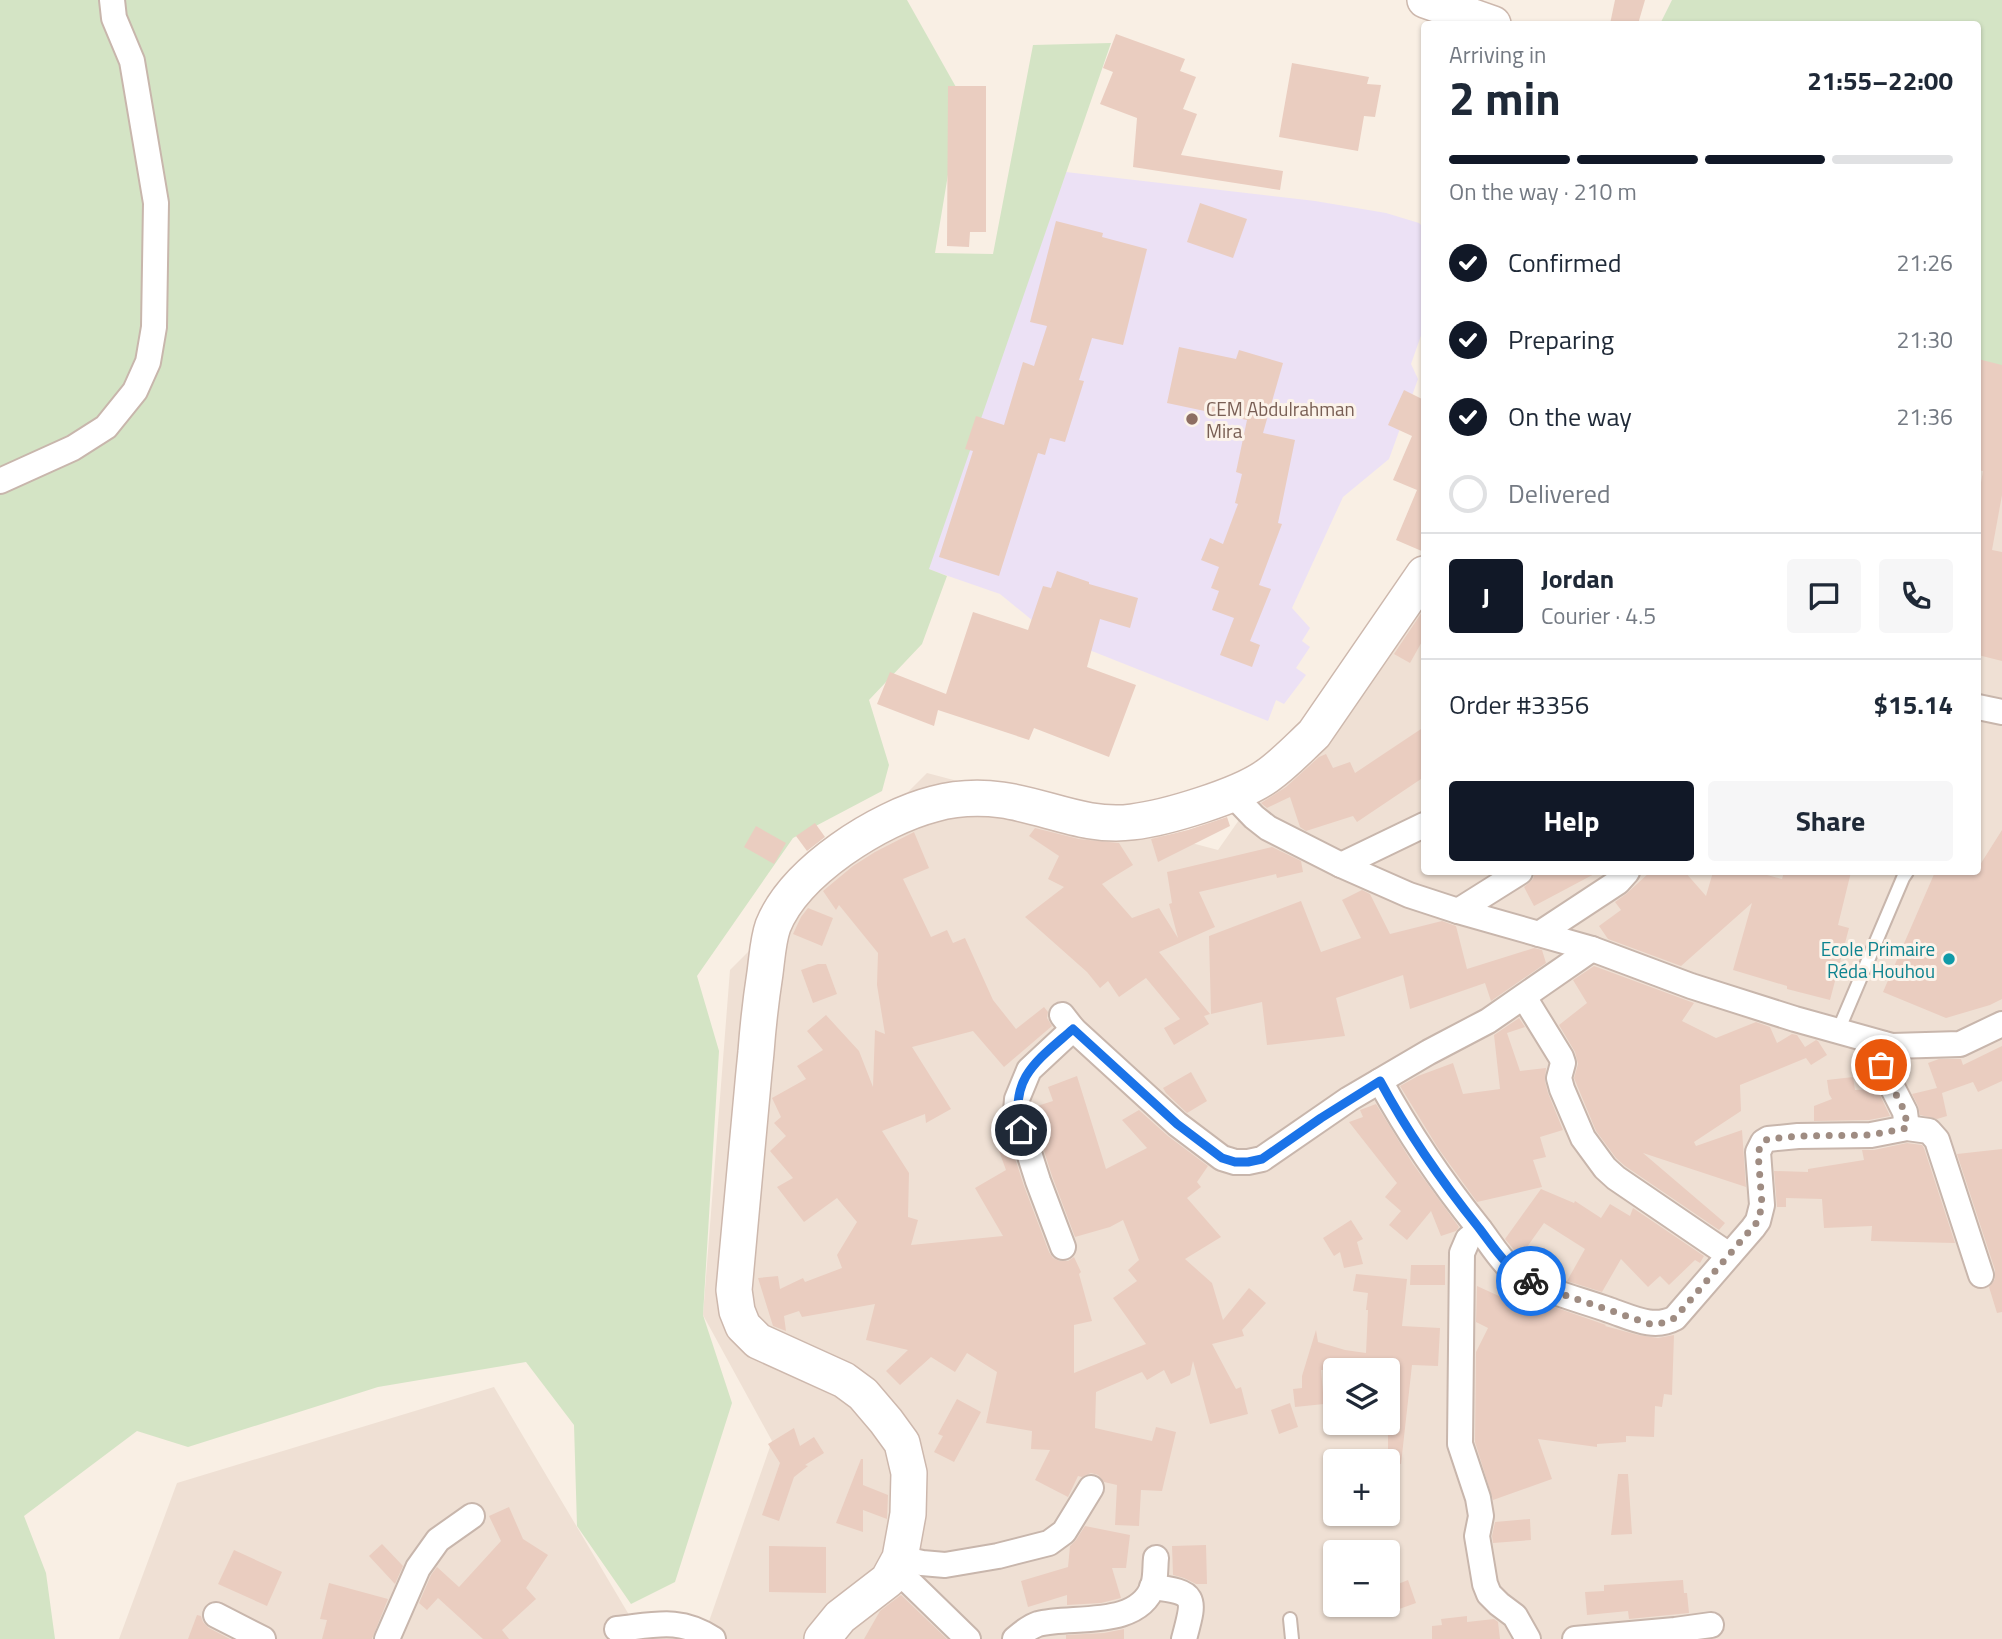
<!DOCTYPE html>
<html lang="en">
<head>
<meta charset="utf-8">
<style>
	:root { --surface:#fff; --page:#f6f6f7; --text:#1f2937; --muted:#747a83; --line:#e0e1e3; --accent:#111827 }
	body { margin:0; font-family:"Titillium Web",sans-serif; background:var(--page); color:var(--text); height:100vh; display:flex; flex-direction:column; font-size:26px; white-space:nowrap }
	* { box-sizing:border-box; margin:0 }
	p { font-size:23px; color:var(--muted) }
	.icon { flex:none; width:38px; height:38px; fill:none; stroke:currentColor; stroke-width:2; stroke-linecap:round; stroke-linejoin:round }
	.map { position:relative; flex:1; overflow:hidden }
	.details { position:absolute; left:1421px; top:21px; width:560px; height:854px; display:flex; flex-direction:column; background:var(--surface); border-radius:7px; box-shadow:0 2px 5px #0004 }
	.details>* { flex:none }
	.buttons { position:absolute; left:1323px; top:1358px; display:grid; gap:14px }
	.buttons a { display:grid; place-items:center; width:77px; height:77px; border-radius:7px; background:var(--surface); box-shadow:0 2px 5px #0004; font-size:35px }
	.pin { position:absolute; display:grid; place-items:center; width:60px; height:60px; color:#fff; margin:-30px; border:4px solid #fff; border-radius:50%; box-shadow:0 2px 7px #0007 }
	.courier { position:absolute; display:grid; place-items:center; width:70px; height:70px; margin:-35px; border:5px solid #1a73e8; border-radius:50%; background:#fff; color:#222; box-shadow:0 2px 9px #0007 }
	.head em { font-style:normal; font-weight:700 }
	.head div { display:flex; flex-direction:column-reverse }
	.head { display:flex; align-items:center; justify-content:space-between; height:119px; padding:0 28px }
	h1 { font-size:46px; font-weight:700; line-height:52px }
	.bar { display:grid; grid-template-columns:repeat(4,1fr); gap:10px 7px; align-content:center; height:84px; padding:0 28px }
	.bar i { height:9px; border-radius:5px; background:var(--line) }
	.bar .on { background:var(--accent) }
	.bar p { grid-column:span 4 }
	.line { display:flex; align-items:center; gap:18px; padding:0 28px; border-top:2px solid var(--line) }
	.line div { flex:1 }
	.round { display:grid; place-items:center; flex:none; width:74px; height:74px; border-radius:7px; background:var(--page) }
	ol { padding:0 28px; list-style:none }
	li { display:flex; align-items:center; gap:21px; height:77px }
	li p { margin-inline-start:auto }
	li .icon { padding:7px; border-radius:50%; background:var(--accent); color:#fff; stroke-width:4 }
	li:last-child { color:var(--muted) }
	li i { width:38px; height:38px; border:4px solid var(--line); border-radius:50% }
	.button { display:flex; gap:14px; margin-top:auto; padding:14px 28px }
	.button a { flex:1; height:80px; border-radius:7px; background:var(--accent); color:#fff; font-size:28px; font-weight:700; line-height:80px; text-align:center }
	.button a+a { background:var(--page); color:var(--text) }
	.map>svg:first-child { display:block }
	.residential { fill:#efe0d4; fill-rule:evenodd }
	.education { fill:#ece1f5 }
	.green { fill:#d4e4c5 }
	.building { fill:#eacdc0 }
	.lines { fill:none; stroke-linecap:round; stroke-linejoin:round }
	.lane-casing { stroke:#c8b6ac; stroke-width:16 }
	.street-casing { stroke:#c8b6ac; stroke-width:28 }
	.secondary-casing { stroke:#cdb8ad; stroke-width:38 }
	.lane { stroke:#fff; stroke-width:12 }
	.street { stroke:#fff; stroke-width:24 }
	.secondary { stroke:#fff; stroke-width:35 }
	.done { stroke:#9f8c82; stroke-width:7; stroke-dasharray:0 12.6 }
	.route { stroke:#1a73e8; stroke-width:9 }
	.education-dot { fill:#8d6e63; stroke:#fcf3ea; stroke-width:2.5 }
	.culture-dot { fill:#0f9aa8; stroke:#fcf3ea; stroke-width:2.5 }
	.labels { text-anchor:middle; dominant-baseline:central; stroke-width:6; stroke-linejoin:round; paint-order:stroke }
	.education-label { font-size:19px; fill:#785e54; stroke:#fcf3ea; text-anchor:start }
	.culture-label { font-size:19px; fill:#0d838f; stroke:#fcf3ea; text-anchor:end }
</style>
</head>
<body>
<div class="map">
<svg width="2002" height="1639" viewBox="0 0 2002 1639">
	<rect width="100%" height="100%" fill="#f9efe4"/>
	<path class="residential" d="M2002,371V1639H119L177,1483L494,1387L638,1630H706L772,1441L703,1315L730,970L927,773L1218,850L1424,555V872H1978V373ZM1335,1370H1388V1423H1335ZM1335,1461H1388V1514H1335ZM1335,1552H1388V1605H1335Z"/>
	<polygon class="education" points="1066,172 1315,201 1386,213 1419,223 1424,228 1424,327 1411,364 1418,379 1389,459 1343,497 1292,608 1310,628 1302,641 1310,647 1296,668 1306,675 1284,704 1276,700 1268,721 1049,634 1000,594 928,569"/>
	<g class="green">
		<polygon points="0,0 907,0 961,96 935,253 993,254 1033,45 1111,43 929,569 947,576 922,644 869,700 889,765 882,791 793,838 697,976 719,1051 703,1315 732,1403 675,1582 631,1604 577,1526 574,1425 526,1362 378,1387 188,1447 137,1431 24,1516 46,1573 55,1639 0,1639"/>
		<polygon points="1672,0 2002,0 2002,371 1978,373 1978,24 1660,24"/>
	</g>
	<g class="building">
		<polygon points="1615,0 1645,0 1638,24 1610,24"/>
		<polygon points="1116,34 1185,59 1180,71 1196,77 1183,109 1197,114 1181,155 1283,171 1280,190 1133,167 1137,118 1100,104 1113,72 1103,68"/>
		<polygon points="1292,63 1369,77 1367,84 1381,85 1375,117 1364,116 1358,151 1279,137"/>
		<polygon points="948,86 986,86 986,232 970,232 969,247 947,246"/>
		<polygon points="1200,203 1247,219 1233,258 1187,242"/>
		<polygon points="1056,221 1103,233 1102,237 1147,249 1123,345 1092,338 1079,380 1084,381 1065,442 1050,438 1045,455 1038,453 999,576 939,557 973,451 965,449 976,416 1004,425 1023,362 1034,366 1047,326 1030,322"/>
		<polygon points="1179,347 1236,359 1239,350 1283,363 1263,433 1295,440 1278,523 1282,524 1259,585 1271,589 1250,641 1260,645 1252,667 1220,655 1234,618 1212,610 1219,591 1211,588 1219,567 1201,560 1210,538 1223,544 1238,504 1235,503 1242,474 1236,472 1247,420 1167,403"/>
		<polygon points="1978,359 2002,365 2002,495 1992,550 2002,552 2002,661 1978,655 1978,500 1983,471 1978,470"/>
		<polygon points="1404,390 1424,400 1424,552 1396,540 1417,490 1393,480 1412,436 1388,425"/>
		<polygon points="1057,571 1089,582 1089,584 1138,598 1130,628 1100,619 1087,667 1136,685 1109,757 1034,728 1029,740 938,710 934,726 877,704 890,672 946,694 973,612 1028,630 1043,586 1051,588"/>
		<polygon points="1424,609 1424,638 1410,663 1394,654"/>
		<polygon points="1424,727 1424,777 1357,822 1353,816 1306,831 1300,827 1290,797 1267,808 1261,803 1286,787 1319,757 1326,754 1333,768 1350,762 1355,773"/>
		<polygon points="1227,817 1230,826 1158,862 1151,839 1188,830"/>
		<polygon points="815,823 825,837 807,851 796,836"/>
		<polygon points="756,826 786,843 774,864 744,847"/>
		<polygon points="1035,828 1079,839 1119,843 1133,865 1102,884 1132,918 1159,908 1178,938 1169,904 1172,903 1167,872 1272,847 1301,861 1303,872 1277,878 1276,874 1199,892 1215,927 1159,952 1210,1014 1204,1016 1209,1024 1174,1045 1164,1028 1180,1019 1146,978 1119,997 1108,981 1100,988 1087,972 1025,917 1064,887 1048,879 1059,856 1029,836"/>
		<polygon points="2002,830 2002,999 1990,1005 1946,1018 1883,992 1935,872 1978,872 1978,868"/>
		<polygon points="914,832 929,868 903,879 931,937 947,930 953,943 965,938 993,1000 1016,1029 1044,1007 1048,1012 1047,1018 1052,1026 1004,1067 973,1031 912,1047 951,1109 926,1123 925,1114 882,1131 909,1173 908,1217 918,1220 911,1245 1003,1236 975,1188 1006,1170 991,1129 1004,1124 1024,1186 1049,1252 1053,1258 1060,1261 1068,1261 1074,1257 1081,1272 1079,1274 1092,1321 1074,1325 1074,1373 1146,1344 1113,1298 1137,1281 1128,1270 1139,1260 1123,1220 1110,1227 1075,1237 1052,1176 1031,1110 1031,1108 1053,1101 1048,1087 1077,1076 1106,1169 1147,1148 1122,1120 1139,1110 1168,1136 1208,1166 1197,1182 1201,1187 1187,1198 1221,1237 1185,1259 1212,1283 1223,1320 1249,1288 1266,1303 1242,1330 1244,1336 1212,1344 1236,1389 1241,1387 1248,1414 1210,1424 1193,1361 1190,1375 1171,1384 1164,1370 1147,1380 1142,1372 1096,1392 1095,1428 1152,1441 1156,1427 1176,1432 1162,1491 1141,1490 1139,1526 1115,1525 1117,1485 1104,1482 1098,1475 1091,1473 1082,1477 1078,1476 1068,1497 1035,1480 1050,1450 1031,1449 1032,1431 986,1423 997,1372 967,1353 955,1372 931,1357 900,1385 886,1371 908,1350 866,1340 875,1304 802,1317 799,1311 784,1316 786,1331 773,1326 758,1278 778,1276 780,1289 803,1278 805,1282 842,1268 837,1255 857,1222 837,1198 804,1222 777,1187 793,1178 770,1151 786,1136 774,1123 781,1117 772,1098 806,1079 797,1066 823,1050 807,1031 826,1015 859,1051 873,1087 875,1030 885,1034 877,985 878,953 839,905 836,910 823,891 853,866 875,852"/>
		<polygon points="1535,872 1598,872 1534,906 1524,887 1533,879"/>
		<polygon points="1650,872 1685,872 1706,896 1713,872 1756,872 1782,879 1784,872 1851,872 1838,925 1849,928 1830,1000 1787,989 1787,986 1733,970 1752,903 1681,966 1608,939 1599,926 1621,910 1615,902 1626,894"/>
		<polygon points="1362,890 1370,894 1390,934 1442,921 1456,926 1467,969 1534,948 1542,950 1546,963 1491,1001 1485,983 1410,1009 1403,975 1336,998 1345,1036 1267,1045 1262,1002 1211,1014 1209,936 1301,901 1321,952 1361,938 1342,900"/>
		<polygon points="808,908 833,918 822,946 793,934 801,917"/>
		<polygon points="818,964 826,964 837,994 813,1003 801,970"/>
		<polygon points="1594,966 1694,1003 1682,1021 1716,1038 1756,1022 1770,1027 1777,1043 1792,1034 1797,1035 1805,1047 1816,1040 1818,1041 1827,1055 1811,1065 1806,1058 1740,1085 1741,1111 1694,1142 1696,1146 1742,1130 1746,1187 1643,1153 1725,1223 1719,1230 1625,1166 1616,1158 1596,1131 1574,1078 1578,1064 1575,1052 1559,1025 1587,1003 1573,980"/>
		<polygon points="1519,1018 1525,1027 1507,1033 1520,1071 1546,1068 1545,1081 1548,1093 1563,1130 1540,1137 1546,1157 1533,1160 1542,1187 1477,1202 1438,1148 1400,1086 1418,1076 1453,1063 1463,1094 1500,1089 1494,1035"/>
		<polygon points="2002,1046 2002,1081 1978,1092 1973,1082 1942,1093 1947,1116 1937,1119 1920,1115 1918,1106 1912,1094 1937,1088 1928,1063 1939,1059 1961,1059 1963,1065"/>
		<polygon points="1191,1072 1207,1101 1187,1113 1166,1093 1163,1088"/>
		<polygon points="1853,1077 1855,1090 1877,1089 1890,1116 1869,1120 1814,1121 1814,1106 1832,1099 1829,1094 1827,1080"/>
		<polygon points="1376,1104 1413,1164 1459,1227 1456,1231 1441,1236 1431,1211 1407,1240 1389,1225 1401,1211 1385,1197 1397,1183 1349,1122 1363,1117 1360,1110"/>
		<polygon points="1907,1143 1922,1145 1924,1148 1955,1243 1871,1241 1872,1226 1824,1228 1822,1199 1786,1198 1786,1207 1777,1207 1774,1171 1808,1172 1808,1169 1864,1160 1862,1150 1874,1150"/>
		<polygon points="2002,1149 2002,1312 1997,1313 1989,1287 1995,1279 1995,1270 1957,1154"/>
		<polygon points="1541,1189 1574,1203 1575,1201 1601,1218 1610,1204 1630,1216 1633,1208 1704,1256 1700,1263 1695,1260 1669,1285 1660,1276 1648,1287 1621,1259 1602,1292 1567,1281 1585,1249 1544,1223 1520,1257 1505,1239"/>
		<polygon points="1351,1220 1363,1239 1357,1242 1363,1264 1344,1268 1340,1252 1334,1256 1323,1238"/>
		<polygon points="1411,1265 1445,1265 1445,1285 1410,1285"/>
		<polygon points="1356,1274 1407,1279 1402,1326 1440,1328 1438,1366 1412,1365 1401,1464 1388,1463 1388,1370 1321,1370 1324,1404 1295,1407 1293,1389 1302,1388 1302,1376 1316,1330 1318,1342 1345,1350 1366,1353 1368,1310 1366,1310 1368,1293 1353,1291"/>
		<polygon points="1477,1286 1530,1310 1534,1300 1606,1325 1605,1326 1638,1335 1658,1338 1674,1335 1672,1395 1664,1394 1662,1407 1655,1406 1654,1437 1626,1436 1626,1442 1597,1444 1597,1447 1538,1439 1552,1479 1493,1500 1475,1442 1476,1352 1488,1328 1476,1322"/>
		<polygon points="957,1399 981,1412 954,1462 934,1452 943,1436 938,1434"/>
		<polygon points="1290,1403 1298,1427 1279,1434 1271,1410"/>
		<polygon points="794,1428 800,1446 814,1437 824,1453 805,1465 808,1466 794,1477 779,1521 762,1515 780,1463 768,1444"/>
		<polygon points="861,1459 863,1459 863,1485 888,1495 887,1519 863,1510 863,1532 836,1523"/>
		<polygon points="1618,1474 1628,1474 1632,1534 1611,1535"/>
		<polygon points="509,1507 523,1539 548,1555 526,1588 536,1599 502,1630 509,1639 483,1639 438,1598 427,1610 419,1603 431,1575 437,1567 459,1587 501,1541 489,1516"/>
		<polygon points="1530,1519 1531,1540 1493,1543 1492,1536 1495,1522"/>
		<polygon points="1085,1526 1130,1535 1126,1568 1112,1568 1121,1598 1101,1603 1067,1605 1067,1595 1028,1607 1021,1581 1068,1567 1070,1546 1076,1540"/>
		<polygon points="382,1544 403,1566 395,1584 369,1556"/>
		<polygon points="1206,1545 1207,1584 1196,1584 1184,1578 1173,1575 1172,1546"/>
		<polygon points="769,1546 826,1547 826,1593 769,1592"/>
		<polygon points="234,1550 282,1572 267,1606 218,1584"/>
		<polygon points="1408,1580 1416,1603 1388,1613 1388,1588"/>
		<polygon points="1683,1580 1684,1593 1687,1593 1689,1613 1629,1619 1628,1611 1587,1615 1585,1592 1604,1591 1604,1585"/>
		<polygon points="329,1583 388,1599 372,1639 322,1639 327,1620 320,1619"/>
		<polygon points="901,1595 947,1639 864,1639 880,1611"/>
		<polygon points="197,1615 201,1616 203,1622 209,1628 230,1639 188,1639"/>
		<polygon points="1467,1616 1467,1622 1494,1619 1498,1622 1500,1639 1432,1639 1432,1626 1442,1625 1441,1619"/>
		<polygon points="1124,1629 1124,1639 1066,1639 1066,1635 1104,1633"/>
	</g>
	<g class="lines">
		<g class="lane-casing">
			<g id="lane">
				<polyline points="1838,1031 1903,878 1907,872"/>
				<polyline points="1290,1619 1292,1639"/>
			</g>
		</g>
		<g class="street-casing">
			<g id="street">
				<polyline points="0,481 73,448 106,427 135,391 148,362 154,327 156,203 132,61 114,18 112,0"/>
				<polyline points="1978,707 2002,712"/>
				<polyline points="1232,794 1254,817 1268,828 1341,865 1409,895 1458,911 1592,949 1691,986 1795,1019 1892,1046 1960,1044 2002,1024"/>
				<polyline points="1341,865 1424,825"/>
				<polyline points="1458,911 1520,872"/>
				<polyline points="1539,934 1618,882 1627,872"/>
				<polyline points="1524,997 1561,1057 1563,1063 1559,1078 1562,1089 1583,1138 1605,1168 1616,1178 1729,1255"/>
				<polyline points="1062,1015 1073,1029 1177,1124 1222,1158 1235,1162 1248,1162 1262,1159 1349,1099 1429,1052 1488,1021 1592,949"/>
				<polyline points="1883,1044 1881,1065 1905,1112 1907,1128"/>
				<path d="M1380,1081C1408,1132 1441,1181 1478,1227C1489,1241 1498,1257 1511,1269C1536,1290 1579,1299 1609,1310C1631,1317 1653,1330 1675,1318L1753,1228L1758,1221L1762,1205L1758,1152L1763,1142L1768,1139L1798,1136L1871,1135L1907,1128L1929,1131L1937,1140L1981,1275"/>
				<polyline points="1480,1230 1468,1239 1462,1253 1460,1444 1478,1498 1481,1516 1477,1536 1485,1584 1489,1594 1499,1604 1515,1616 1528,1639"/>
				<polyline points="1063,1247 1038,1181 1016,1112 1017,1099 1029,1070 1073,1029"/>
				<polyline points="900,1558 922,1563 945,1565 998,1556 1049,1543 1064,1532 1091,1488"/>
				<polyline points="895,1568 968,1639"/>
				<path d="M1152,1587C1198,1592 1195,1598 1184,1639"/>
				<polyline points="216,1615 263,1639"/>
				<path d="M617,1629C655,1625 680,1617 713,1639"/>
				<polyline points="387,1639 418,1568 438,1540 472,1516"/>
				<path d="M1015,1639C1022,1633 1029,1627 1038,1624C1072,1615 1138,1629 1153,1586C1156,1577 1155,1567 1156,1558"/>
				<polyline points="1575,1639 1675,1630 1711,1625"/>
			</g>
		</g>
		<g class="secondary-casing">
			<g id="secondary">
				<polyline points="1425,0 1493,24"/>
				<path d="M822,1639L840,1617L888,1580L900,1558L908,1514L909,1473L902,1443L886,1421L863,1394L844,1380L758,1341L743,1326L737,1311L734,1290C741,1210 748,1131 756,1052C758,1025 761,999 765,973C767,958 768,940 773,926C795,871 879,818 934,804C956,798 979,797 1002,800C1046,806 1086,828 1132,822C1166,818 1239,796 1267,776C1284,764 1299,748 1314,734L1424,574"/>
			</g>
		</g>
		<use href="#lane" class="lane"/>
		<use href="#street" class="street"/>
		<use href="#secondary" class="secondary"/>
	</g>
	<g class="lines">
		<polyline class="done" points="1531,1281 1550,1290 1650,1324 1659,1324 1675,1318 1758,1221 1762,1205 1758,1152 1763,1142 1768,1139 1798,1136 1871,1135 1907,1128 1905,1112 1881,1065"/>
		<path class="route" d="M1021,1130C1008,1078 1038,1060 1073,1029L1177,1124L1222,1158L1235,1162H1248L1262,1159L1321,1118L1380,1081C1408,1133 1442,1182 1479,1228C1495,1249 1507,1269 1531,1281"/>
	</g>
	<circle class="education-dot" cx="1192" cy="419" r="7"/>
	<circle class="culture-dot" cx="1949" cy="959" r="7"/>
	<g class="labels">
		<g class="education-label">
			<text x="1206" y="408">CEM Abdulrahman<tspan x="1206" dy="22">Mira</tspan></text>
		</g>
		<g class="culture-label">
			<text x="1935" y="948">Ecole Primaire<tspan x="1935" dy="22">Réda Houhou</tspan></text>
		</g>
	</g>
</svg>
<div class="buttons">
<a><svg class="icon" aria-label="layers" viewBox="0 0 24 24"><path d="M12 4l9 5-9 5-9-5zM3 14l9 5 9-5"/></svg></a>
<a>+</a>
<a>−</a>
</div>
<div class="pin" style="left:1881px;top:1065px;background:#ea580c"><svg class="icon" aria-label="bag" viewBox="0 0 24 24"><path d="M5 8h14l-1 12H6zM9 8a3 3 0 0 1 6 0"/></svg></div>
<div class="pin" style="left:1021px;top:1130px;background:#1f2937"><svg class="icon" aria-label="home" viewBox="0 0 24 24"><path d="M3 11l9-7 9 7M6 9v11h12V9"/></svg></div>
<div class="courier" style="left:1531px;top:1281px"><svg class="icon" aria-label="bike" viewBox="0 0 24 24"><circle cx="6" cy="16" r="4"/><circle cx="18" cy="16" r="4"/><path d="M6 16l4-8h5l3 8M10 8l3 8H6M13 5h3"/></svg></div>
<section class="details">
<div class="head"><div><h1>2 min</h1><p>Arriving in</p></div><em>21:55–22:00</em></div>
<div class="bar"><i class="on"></i><i class="on"></i><i class="on"></i><i></i><p>On the way · 210 m</p></div>
<ol>
<li><svg class="icon" aria-label="check" viewBox="0 0 24 24"><path d="M5 12l5 5 9-10"/></svg>Confirmed<p>21:26</p></li>
<li><svg class="icon" aria-label="check" viewBox="0 0 24 24"><path d="M5 12l5 5 9-10"/></svg>Preparing<p>21:30</p></li>
<li><svg class="icon" aria-label="check" viewBox="0 0 24 24"><path d="M5 12l5 5 9-10"/></svg>On the way<p>21:36</p></li>
<li><i></i>Delivered</li>
</ol>
<div class="line" style="height:126px"><b class="round" style="background:var(--accent);color:#fff">J</b><div><b>Jordan</b><p>Courier · 4.5</p></div><a class="round"><svg class="icon" aria-label="chat" viewBox="0 0 24 24"><path d="M4 5h16v11H9l-5 4z"/></svg></a><a class="round"><svg class="icon" aria-label="phone" viewBox="0 0 24 24"><path d="M5 4h4l2 5-3 2q2 4 5 5l2-3 5 2v4C11 20 4 13 5 4z"/></svg></a></div>
<div class="line" style="height:91px"><div>Order #3356</div><b>$15.14</b></div>
<div class="button"><a>Help</a><a>Share</a></div>
</section>
</div>
</body>
</html>
